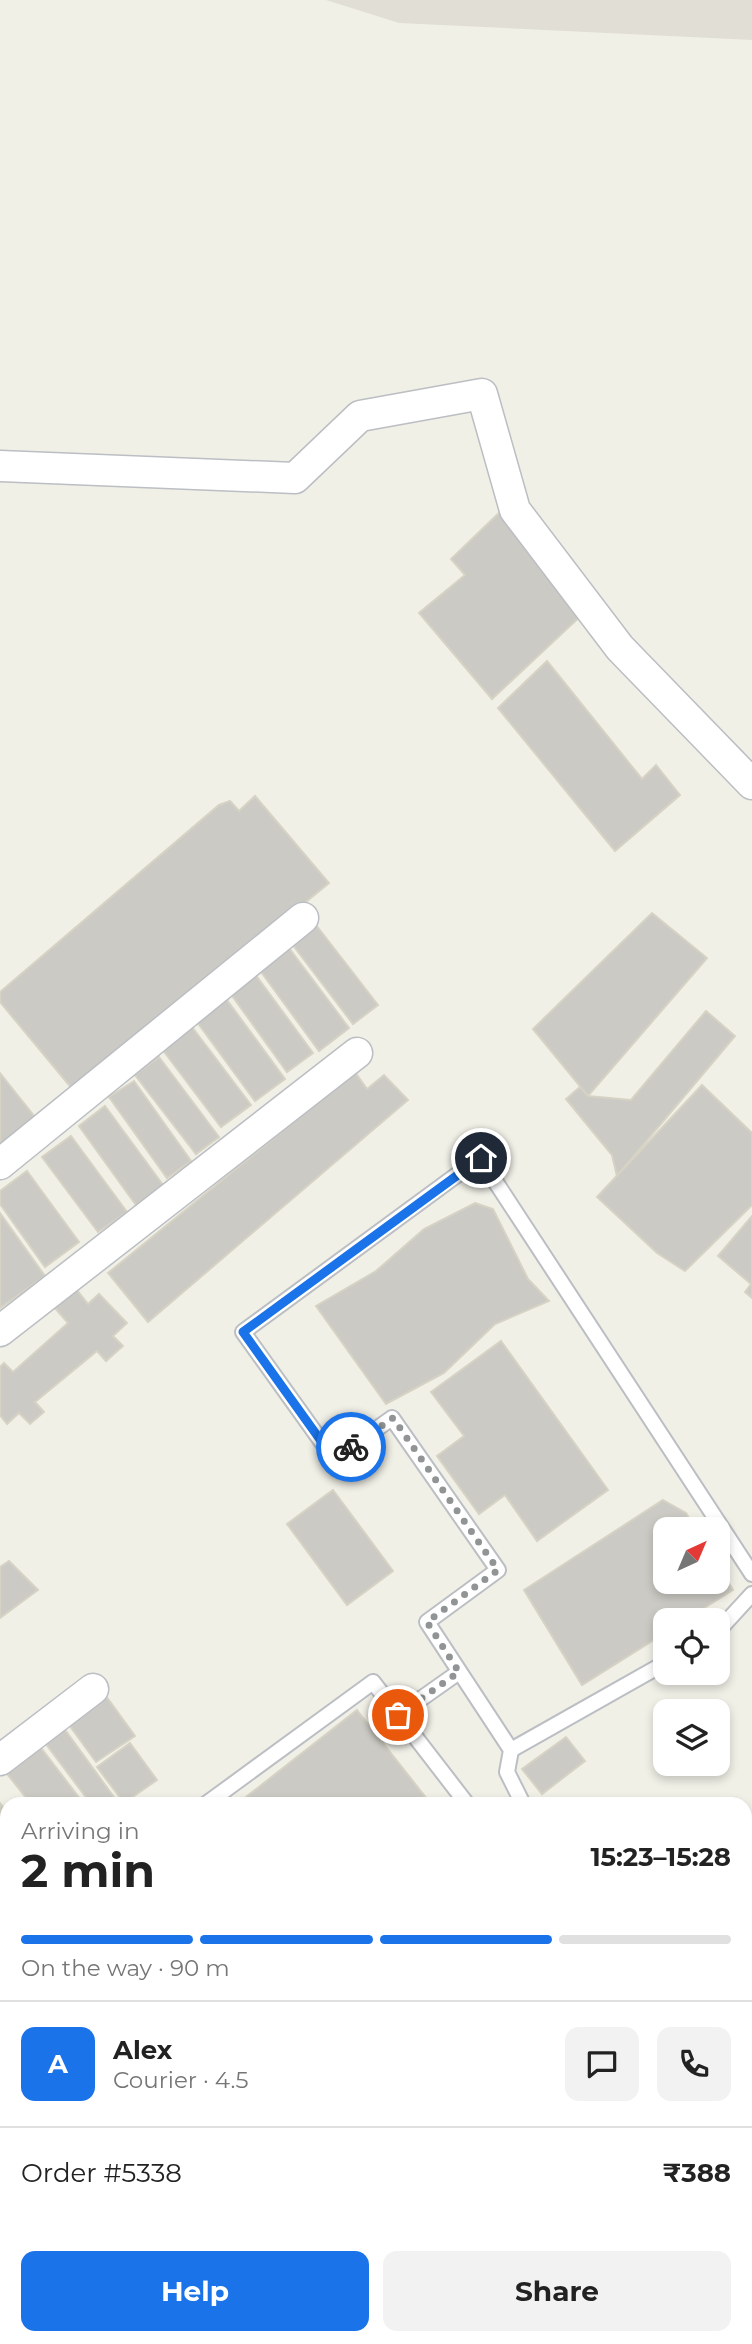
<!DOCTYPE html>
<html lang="en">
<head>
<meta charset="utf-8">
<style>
	:root { --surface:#fff; --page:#f2f2f2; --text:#222; --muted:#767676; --line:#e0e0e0; --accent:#1a73e8 }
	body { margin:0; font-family:Montserrat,sans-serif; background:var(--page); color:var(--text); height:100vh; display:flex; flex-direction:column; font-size:26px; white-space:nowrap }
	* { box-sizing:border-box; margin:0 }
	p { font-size:23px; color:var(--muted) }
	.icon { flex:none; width:38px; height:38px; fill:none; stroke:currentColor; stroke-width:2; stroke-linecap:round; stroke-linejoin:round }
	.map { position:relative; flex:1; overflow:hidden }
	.sheet { position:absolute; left:0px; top:1797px; width:752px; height:548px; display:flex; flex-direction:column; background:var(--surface); border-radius:21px 21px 0 0; box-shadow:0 4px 10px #0003 }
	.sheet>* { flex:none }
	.needle { width:46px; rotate:44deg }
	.fabs { position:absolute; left:653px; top:1517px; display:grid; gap:14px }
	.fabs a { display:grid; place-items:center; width:77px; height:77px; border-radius:14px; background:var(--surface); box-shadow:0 4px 10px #0003; font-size:35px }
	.pin { position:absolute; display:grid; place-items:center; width:60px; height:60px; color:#fff; margin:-30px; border:4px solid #fff; border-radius:50%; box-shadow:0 2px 7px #0007 }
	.courier { position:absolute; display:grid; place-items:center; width:70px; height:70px; margin:-35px; border:5px solid #1a73e8; border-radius:50%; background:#fff; color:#222; box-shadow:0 2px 9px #0007 }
	.overview em { font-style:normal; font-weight:700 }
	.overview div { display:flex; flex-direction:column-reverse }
	.overview { display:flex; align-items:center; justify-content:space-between; height:119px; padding:0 21px }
	h1 { font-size:46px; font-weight:700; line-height:52px }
	.bar { display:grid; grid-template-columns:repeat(4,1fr); gap:10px 7px; align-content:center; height:84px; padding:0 21px }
	.bar i { height:9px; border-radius:5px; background:var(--line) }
	.bar .current { background:var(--accent) }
	.bar p { grid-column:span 4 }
	.line { display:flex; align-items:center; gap:18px; padding:0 21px; border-top:2px solid var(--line) }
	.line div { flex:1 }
	.round { display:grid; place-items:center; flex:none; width:74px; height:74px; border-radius:14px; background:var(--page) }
	.action { display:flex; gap:14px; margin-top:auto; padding:14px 21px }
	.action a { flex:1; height:80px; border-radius:14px; background:var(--accent); color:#fff; font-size:28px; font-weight:700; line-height:80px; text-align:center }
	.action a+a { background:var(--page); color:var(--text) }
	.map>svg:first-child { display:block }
	.education { fill:#e1dfd5 }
	.building { fill:#cccac4; stroke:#d6d3c5; stroke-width:2 }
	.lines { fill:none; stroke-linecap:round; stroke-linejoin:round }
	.service-casing { stroke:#bbbec3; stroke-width:18 }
	.minor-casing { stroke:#bbbec3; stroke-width:33 }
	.path { stroke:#9ac8ac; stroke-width:4.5; stroke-dasharray:7 3.5; stroke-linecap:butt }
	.service { stroke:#fff; stroke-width:14 }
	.minor { stroke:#fff; stroke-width:30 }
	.done { stroke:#919494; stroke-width:7; stroke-dasharray:0 12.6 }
	.route { stroke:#1a73e8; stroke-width:9 }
</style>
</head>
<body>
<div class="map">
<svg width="752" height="2344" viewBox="0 0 752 2344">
	<rect width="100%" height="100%" fill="#f1f0e7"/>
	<polygon class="education" points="326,0 752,0 752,40 399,23"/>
	<g class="building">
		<polygon points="502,510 585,612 492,699 419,613 465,575 451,559"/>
		<polygon points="547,661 642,779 656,765 680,795 615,851 498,708"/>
		<polygon points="255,796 329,883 74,1091 0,1002 0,992 219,805 230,801 239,811"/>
		<polygon points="652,913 707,958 588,1096 533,1029"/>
		<polygon points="316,925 378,1005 353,1024 292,944"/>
		<polygon points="289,948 349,1028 319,1051 259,969"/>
		<polygon points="255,974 313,1053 287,1072 230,993"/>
		<polygon points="227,1000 285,1079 255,1101 197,1022"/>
		<polygon points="706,1011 735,1036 617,1176 612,1155 566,1099 580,1087 588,1096 631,1100"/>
		<polygon points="192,1027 251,1105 221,1127 162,1049"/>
		<polygon points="159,1057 219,1137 196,1154 135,1075"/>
		<polygon points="355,1072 367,1089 384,1075 408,1100 148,1322 108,1273"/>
		<polygon points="0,1073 39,1122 0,1153"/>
		<polygon points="134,1081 191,1161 167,1178 109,1097"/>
		<polygon points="702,1085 752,1133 752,1205 685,1271 657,1253 597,1197"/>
		<polygon points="105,1106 163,1185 136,1205 79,1126"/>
		<polygon points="71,1136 127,1212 98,1232 42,1157"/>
		<polygon points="27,1171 79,1242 45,1267 0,1204 0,1191"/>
		<polygon points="475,1203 493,1209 528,1279 549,1301 495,1324 444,1373 386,1404 316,1306 376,1271 424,1229"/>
		<polygon points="0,1213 45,1276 0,1308"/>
		<polygon points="752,1216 752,1298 745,1292 751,1284 718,1256"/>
		<polygon points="77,1290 88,1304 99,1294 127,1323 113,1336 123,1346 106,1361 97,1351 35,1402 44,1412 30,1424 19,1413 7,1424 0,1415 0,1367 4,1363 13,1372 68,1323 55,1308"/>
		<polygon points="501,1341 608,1490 537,1541 505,1495 479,1514 437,1456 464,1436 431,1392"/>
		<polygon points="333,1490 393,1571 347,1605 287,1524"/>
		<polygon points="663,1500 686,1513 696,1530 665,1530 665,1582 718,1582 718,1565 733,1590 685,1620 665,1620 665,1633 582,1685 524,1590"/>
		<polygon points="9,1561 38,1590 0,1618 0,1567"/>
		<polygon points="106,1696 135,1736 96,1762 67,1722"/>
		<polygon points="357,1710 431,1804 237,1804"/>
		<polygon points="63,1727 119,1804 91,1804 43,1740"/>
		<polygon points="566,1737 585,1761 542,1794 522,1769"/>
		<polygon points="130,1743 157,1780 124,1803 97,1767"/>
		<polygon points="38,1744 84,1804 31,1804 4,1770"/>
		<polygon points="0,1803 7,1812 7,1827 0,1832"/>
		<polygon points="7,1839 7,1879 0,1869 0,1845"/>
		<polygon points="0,1879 7,1888 7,1899 0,1904"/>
		<polygon points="7,1909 7,1975 0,1966 0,1914"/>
		<polygon points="746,1961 752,1971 752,2058 746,2062"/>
		<polygon points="1,2028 7,2035 7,2085 0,2091"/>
		<polygon points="752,2246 752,2282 746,2267 746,2249"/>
		<polygon points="163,2338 242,2338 234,2344 155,2344"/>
		<polygon points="258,2338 279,2338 284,2344 256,2344 254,2341"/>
		<polygon points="304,2338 354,2338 346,2344 308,2344"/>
	</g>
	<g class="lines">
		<g class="service-casing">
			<g id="service">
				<polyline points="718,1631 752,1594"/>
				<polyline points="398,1715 459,1672"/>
				<polyline points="511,1750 665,1663"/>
				<polyline points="206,1804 373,1682 467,1804"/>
				<polyline points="523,1804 507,1772 511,1750 427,1622 498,1570 392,1418 334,1459 243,1332 480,1158 752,1574"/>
				<polyline points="0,2013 7,2007"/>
			</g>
		</g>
		<g class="minor-casing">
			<g id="minor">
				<polyline points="0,466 295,478 360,416 482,394 515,510 620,648 752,784"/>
				<polyline points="0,1164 303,918"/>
				<polyline points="0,1331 357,1053"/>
				<polyline points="0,1760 93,1689"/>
				<polyline points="712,2338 714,2344"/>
			</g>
		</g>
		<polyline class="path" points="0,2154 7,2149"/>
		<use href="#service" class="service"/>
		<use href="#minor" class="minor"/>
	</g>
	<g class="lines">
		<polyline class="done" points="351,1447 393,1418 498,1570 427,1622 459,1672 398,1715"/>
		<polyline class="route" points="351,1447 334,1459 243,1332 481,1158"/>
	</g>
</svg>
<div class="fabs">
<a><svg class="needle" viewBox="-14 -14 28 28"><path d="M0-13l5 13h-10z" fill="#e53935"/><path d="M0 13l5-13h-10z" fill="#767676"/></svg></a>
<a><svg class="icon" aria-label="locate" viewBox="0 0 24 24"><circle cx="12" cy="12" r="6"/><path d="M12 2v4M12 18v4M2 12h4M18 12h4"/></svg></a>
<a><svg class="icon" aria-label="layers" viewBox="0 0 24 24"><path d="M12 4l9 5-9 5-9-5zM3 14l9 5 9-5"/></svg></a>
</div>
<div class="pin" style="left:398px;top:1715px;background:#ea580c"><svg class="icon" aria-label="bag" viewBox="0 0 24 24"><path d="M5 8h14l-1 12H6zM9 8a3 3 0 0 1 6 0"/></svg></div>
<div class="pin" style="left:481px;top:1158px;background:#1f2937"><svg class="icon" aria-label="home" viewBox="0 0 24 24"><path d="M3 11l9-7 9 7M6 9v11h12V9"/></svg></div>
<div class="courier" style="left:351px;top:1447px"><svg class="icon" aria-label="bike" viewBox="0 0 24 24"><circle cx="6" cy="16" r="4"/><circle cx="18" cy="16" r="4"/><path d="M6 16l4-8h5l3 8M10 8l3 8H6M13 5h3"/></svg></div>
<section class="sheet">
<div class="overview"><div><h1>2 min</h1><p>Arriving in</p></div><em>15:23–15:28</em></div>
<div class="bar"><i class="current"></i><i class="current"></i><i class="current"></i><i></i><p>On the way · 90 m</p></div>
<div class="line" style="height:126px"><b class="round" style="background:var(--accent);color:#fff">A</b><div><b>Alex</b><p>Courier · 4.5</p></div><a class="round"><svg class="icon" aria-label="chat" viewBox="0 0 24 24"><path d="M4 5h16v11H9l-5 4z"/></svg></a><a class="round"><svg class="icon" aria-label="phone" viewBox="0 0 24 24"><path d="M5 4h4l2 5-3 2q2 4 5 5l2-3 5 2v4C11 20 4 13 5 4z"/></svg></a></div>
<div class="line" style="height:91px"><div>Order #5338</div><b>₹388</b></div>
<div class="action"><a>Help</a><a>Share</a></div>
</section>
</div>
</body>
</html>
